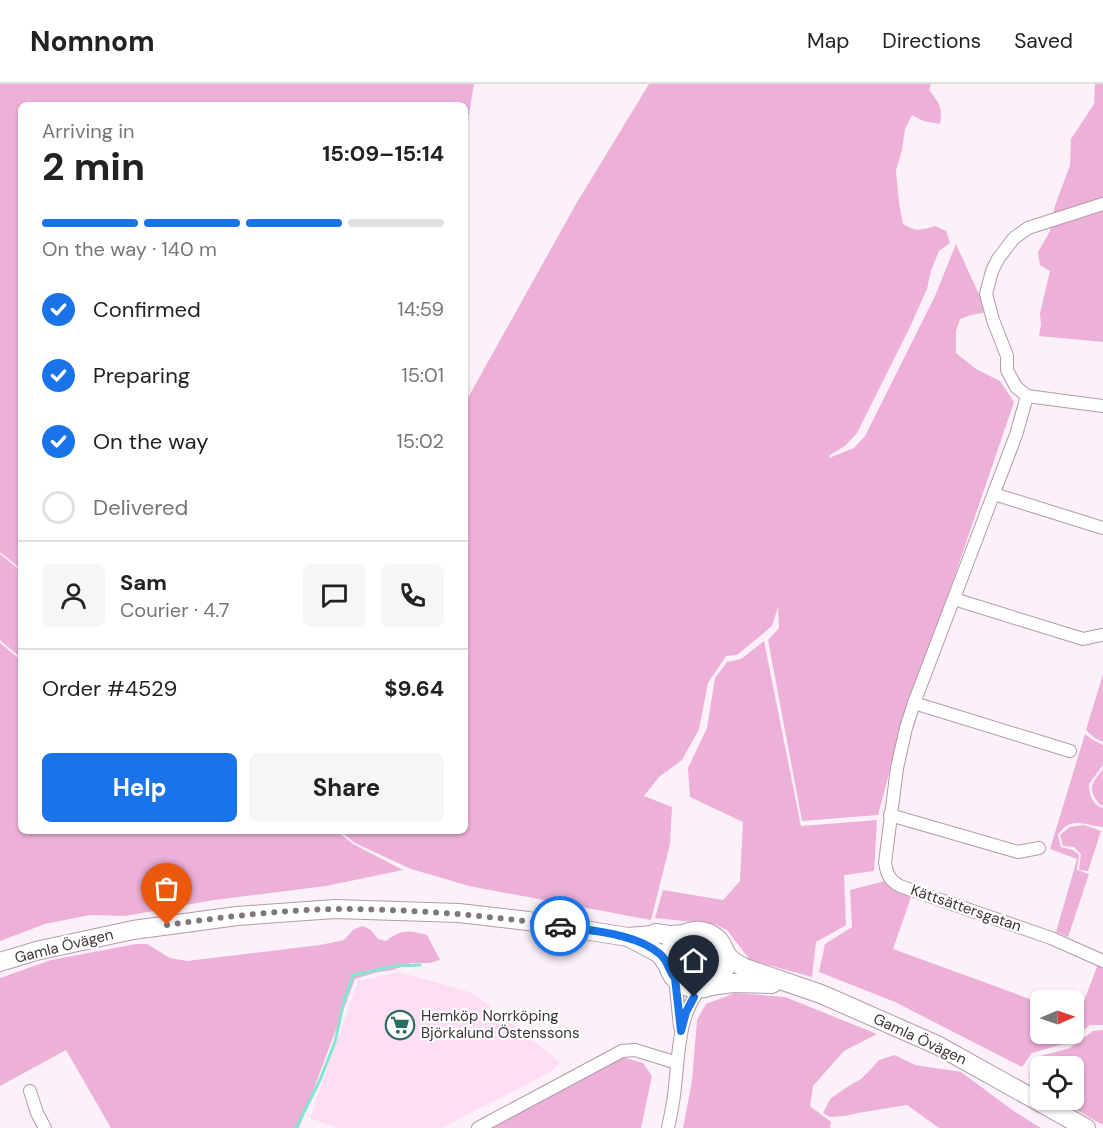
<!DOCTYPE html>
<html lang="en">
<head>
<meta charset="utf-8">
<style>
	:root { --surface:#fff; --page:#f6f6f6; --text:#222; --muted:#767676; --line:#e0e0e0; --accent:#1a73e8 }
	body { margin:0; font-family:"DM Sans",sans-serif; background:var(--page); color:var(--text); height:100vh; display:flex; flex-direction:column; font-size:22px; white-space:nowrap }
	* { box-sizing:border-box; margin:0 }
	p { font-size:20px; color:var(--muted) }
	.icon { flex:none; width:33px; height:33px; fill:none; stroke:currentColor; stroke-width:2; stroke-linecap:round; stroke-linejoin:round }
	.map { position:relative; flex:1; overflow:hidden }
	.details { position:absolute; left:18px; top:18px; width:450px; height:732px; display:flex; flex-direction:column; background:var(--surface); border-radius:9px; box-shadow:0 2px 4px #0004 }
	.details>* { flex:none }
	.needle { width:39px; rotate:88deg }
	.controls { position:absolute; left:1030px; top:906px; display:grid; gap:12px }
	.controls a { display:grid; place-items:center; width:54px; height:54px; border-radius:9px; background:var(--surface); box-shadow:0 2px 4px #0004; font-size:30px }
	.pin { position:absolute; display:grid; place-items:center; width:51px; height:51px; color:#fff; margin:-62px -26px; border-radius:50% 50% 50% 0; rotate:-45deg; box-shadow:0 0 6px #0007 }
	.pin .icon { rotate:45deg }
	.courier { position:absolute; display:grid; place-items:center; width:60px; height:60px; margin:-30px; border:4px solid #1a73e8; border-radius:50%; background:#fff; color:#222; box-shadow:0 2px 8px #0007 }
	.headline em { font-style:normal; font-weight:700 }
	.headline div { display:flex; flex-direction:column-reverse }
	.headline { display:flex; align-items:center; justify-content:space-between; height:102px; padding:0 24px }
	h1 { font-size:39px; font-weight:700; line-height:45px }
	.bar { display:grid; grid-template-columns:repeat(4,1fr); gap:9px 6px; align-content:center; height:72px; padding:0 24px }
	.bar i { height:8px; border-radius:4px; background:var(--line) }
	.bar .selected { background:var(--accent) }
	.bar p { grid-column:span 4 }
	.line { display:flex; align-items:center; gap:15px; padding:0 24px; border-top:2px solid var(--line) }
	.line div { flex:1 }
	.round { display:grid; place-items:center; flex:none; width:63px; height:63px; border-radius:9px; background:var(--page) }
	ol { padding:0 24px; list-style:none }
	li { display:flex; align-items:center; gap:18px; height:66px }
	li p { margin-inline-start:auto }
	li .icon { padding:6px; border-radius:50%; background:var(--accent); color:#fff; stroke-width:4 }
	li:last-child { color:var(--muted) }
	li i { width:33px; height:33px; border:3px solid var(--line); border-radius:50% }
	.cta { display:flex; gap:12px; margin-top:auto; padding:12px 24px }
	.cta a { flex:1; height:69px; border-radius:9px; background:var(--accent); color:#fff; font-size:24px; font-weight:700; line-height:69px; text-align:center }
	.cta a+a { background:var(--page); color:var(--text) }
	header { display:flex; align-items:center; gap:36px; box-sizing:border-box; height:84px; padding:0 30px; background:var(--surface); border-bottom:2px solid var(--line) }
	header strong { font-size:28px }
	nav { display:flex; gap:33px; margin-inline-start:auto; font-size:21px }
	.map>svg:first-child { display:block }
	.built { fill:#ffddf3 }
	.green { fill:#edb0d9 }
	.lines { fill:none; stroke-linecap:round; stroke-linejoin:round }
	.stream { stroke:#83e5d0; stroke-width:3 }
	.street-casing { stroke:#b29aaa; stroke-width:14 }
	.secondary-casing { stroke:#b29aaa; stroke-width:20 }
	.street { stroke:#fff; stroke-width:12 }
	.secondary { stroke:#fff; stroke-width:18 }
	.done { stroke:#80767d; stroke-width:6; stroke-dasharray:0 10.8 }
	.route { stroke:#1a73e8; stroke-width:8 }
	.labels { text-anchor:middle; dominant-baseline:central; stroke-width:4.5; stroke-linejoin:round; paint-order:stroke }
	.street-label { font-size:15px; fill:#3e343b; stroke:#fff }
	.poi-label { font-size:15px; fill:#3e343b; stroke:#fff; text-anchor:start }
</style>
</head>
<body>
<header>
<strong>Nomnom</strong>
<nav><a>Map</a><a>Directions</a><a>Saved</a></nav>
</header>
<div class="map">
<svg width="1103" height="1044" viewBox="0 0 1103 1044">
	<rect width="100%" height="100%" fill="#fcf1f8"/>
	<polygon class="built" points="399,888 473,909 560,978 552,987 442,1044 337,1044 310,1034 358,897"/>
	<g class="green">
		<polygon points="0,0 474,0 469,30 465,35 465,21 21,21 21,485 0,468"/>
		<path d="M649,0H931L929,6C939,19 943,22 940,40L923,37L912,31L905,45L902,66L896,86L899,119L903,140C916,148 921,146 935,142L946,147L950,159L939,167L931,187L927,205L910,243L857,349L845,362L830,371L829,374L854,364L865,352L935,212L956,160L987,228L971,231L960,235L956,247V269L976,285L1000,297L1014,318L925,579L909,615L878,731L802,737L768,556L779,544L778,523L772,542L737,571L726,572L708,599L699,645L682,676L659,693L644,712L672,723L670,760L651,836L469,802L411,785L355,759L340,747H465V319L576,120Z"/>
		<polygon points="1095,0 1103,0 1103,258 1039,252 1041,241 1040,229 1050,187 1040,181 1038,168 1050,147 1055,122 1070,81 1071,55 1094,20"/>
		<polygon points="0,470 21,487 21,574 0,556"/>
		<polygon points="764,557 801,742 877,736 874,787 844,791 846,841 816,858 812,893 750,876 727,846 714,840 655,834 663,806 723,816 740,797 743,738 690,713 688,684 707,644 715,594 727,578 741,575"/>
		<polygon points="0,559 21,576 21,747 337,747 353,760 403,786 326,802 214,816 125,832 90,831 45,840 0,857"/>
		<polygon points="1103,590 1103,658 1093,653 1086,646"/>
		<path d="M1085,650L1093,656L1103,661V681L1089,700C1089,710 1092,721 1103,724V743C1086,742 1071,731 1058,751L1061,763L1073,766L1079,771L1077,786L1089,790L1068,853L1056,848L1077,775L1050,765Z"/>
		<path d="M1103,685V721H1100C1087,704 1091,701 1103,685Z"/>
		<polygon points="1084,741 1101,747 1088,787 1079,786 1081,770 1074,763 1063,762 1060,751 1070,743"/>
		<polygon points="885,797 900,809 911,813 893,865 1041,919 1041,950 1074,950 1074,932 1078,933 1098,880 1103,882 1103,941 1090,941 1070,958 1032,969 1022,983 895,918 819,888 825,860 852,843 850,806"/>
		<path d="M363,842L371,846L378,855L386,857C402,845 408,846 427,851L440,876L429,879H411L393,886L378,888L355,895L299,1044H111L66,966L0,1002V894L51,876L136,860H147L170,874L187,877L320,861L344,856L354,845Z"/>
		<polygon points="735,909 785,913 877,950 844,967 813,1002 810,1022 831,1038 830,1044 683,1044 692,997 697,936 706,920"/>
		<polygon points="1103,946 1103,1041 1059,1016 1074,1016 1074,982 1041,982 1041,1005 1040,994 1032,988 1033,979 1037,973 1070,964 1093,947"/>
		<polygon points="895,971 915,981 961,988 1015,1028 1041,1044 939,1044 907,1021 858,1029 845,1032 830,1033 823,1029 830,1015 847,1003 861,995 872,984 879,976"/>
		<polygon points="622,973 643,979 652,992 641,1044 486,1044 564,1001 589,978"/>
	</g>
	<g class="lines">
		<polyline class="stream" points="296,1044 320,996 335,958 344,917 353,891 395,882 420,881"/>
		<g class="street-casing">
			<g id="street">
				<polyline points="1027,312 1016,303 1007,286 1007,272 993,236 986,210 992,187 998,175 1014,154 1028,144 1103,120"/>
				<path d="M1103,322L1027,312L1016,351L914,619L906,644L897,684L885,779C887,790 889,796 900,802L1051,854L1103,877"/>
				<polyline points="994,410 1103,444"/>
				<polyline points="954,515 1083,555 1101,551"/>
				<polyline points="914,619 1070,667"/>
				<polyline points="890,731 1018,768 1039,764"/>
				<polyline points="675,894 680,943"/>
				<polyline points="30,1007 37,1029 45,1044"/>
				<polyline points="478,1044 622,967 635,966 677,979"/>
				<path d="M668,1044C671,1030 674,1016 675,1002C679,969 678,932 700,905"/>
			</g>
		</g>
		<g class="secondary-casing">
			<g id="secondary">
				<polyline points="628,853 660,870 668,882"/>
				<path d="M726,871C729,920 663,911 668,872C669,865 672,860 677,855C684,848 696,845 706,848C713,850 720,856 723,863C724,864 726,870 727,871C731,877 739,881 745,884L821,910L937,961L1086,1044"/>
				<polyline points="0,878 36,867 133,846 237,832 335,825 459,829 528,837 628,853 653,851 655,849 670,851 684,850"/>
				<polyline points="711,902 733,899 772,900"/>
			</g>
		</g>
		<use href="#street" class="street"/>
		<use href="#secondary" class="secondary"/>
	</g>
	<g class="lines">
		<path class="done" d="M167,841C223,833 280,826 336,825C411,825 486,831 560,842"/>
		<path class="route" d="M560,842C591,847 636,849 660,870C668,877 669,887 675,894L681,947L686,928L694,913"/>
	</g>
	<defs>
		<g id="supermarket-ring" transform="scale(1.5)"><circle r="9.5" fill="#fff" stroke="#296e61" stroke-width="1.5"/><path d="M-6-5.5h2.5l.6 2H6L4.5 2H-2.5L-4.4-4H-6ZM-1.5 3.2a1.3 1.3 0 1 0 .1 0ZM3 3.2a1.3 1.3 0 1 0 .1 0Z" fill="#296e61"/></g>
	</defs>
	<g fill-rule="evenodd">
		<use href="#supermarket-ring" x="400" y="941"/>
	</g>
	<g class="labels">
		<g class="street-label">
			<text transform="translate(966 824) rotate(19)">Kättsättersgatan</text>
			<text transform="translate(64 862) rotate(-14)">Gamla Övägen</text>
			<text transform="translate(920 955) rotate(25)">Gamla Övägen</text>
		</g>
		<g class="poi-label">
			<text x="421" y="932">Hemköp Norrköping<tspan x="421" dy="17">Björkalund Östenssons</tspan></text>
		</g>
	</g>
</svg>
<div class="controls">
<a><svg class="needle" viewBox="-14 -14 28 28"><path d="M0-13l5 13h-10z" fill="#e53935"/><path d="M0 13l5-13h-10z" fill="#767676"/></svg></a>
<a><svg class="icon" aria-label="locate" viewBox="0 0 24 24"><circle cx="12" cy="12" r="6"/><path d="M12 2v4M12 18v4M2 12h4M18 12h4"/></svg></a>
</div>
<div class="pin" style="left:167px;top:841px;background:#ea580c"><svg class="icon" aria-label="bag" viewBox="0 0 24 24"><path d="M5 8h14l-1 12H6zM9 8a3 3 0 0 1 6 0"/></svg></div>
<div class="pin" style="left:694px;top:913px;background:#1f2937"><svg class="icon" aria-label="home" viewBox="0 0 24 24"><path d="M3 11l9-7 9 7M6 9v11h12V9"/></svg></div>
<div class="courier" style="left:560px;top:842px"><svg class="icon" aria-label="car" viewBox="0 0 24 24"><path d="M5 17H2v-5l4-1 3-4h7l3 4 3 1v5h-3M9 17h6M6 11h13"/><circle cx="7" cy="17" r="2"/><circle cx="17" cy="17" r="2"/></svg></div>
<section class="details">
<div class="headline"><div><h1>2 min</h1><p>Arriving in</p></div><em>15:09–15:14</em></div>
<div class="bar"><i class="selected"></i><i class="selected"></i><i class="selected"></i><i></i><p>On the way · 140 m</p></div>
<ol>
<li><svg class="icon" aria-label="check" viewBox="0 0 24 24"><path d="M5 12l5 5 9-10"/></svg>Confirmed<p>14:59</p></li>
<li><svg class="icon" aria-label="check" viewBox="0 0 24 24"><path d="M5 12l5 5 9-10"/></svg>Preparing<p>15:01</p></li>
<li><svg class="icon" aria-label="check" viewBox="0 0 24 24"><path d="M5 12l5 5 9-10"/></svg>On the way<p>15:02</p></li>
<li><i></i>Delivered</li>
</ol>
<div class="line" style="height:108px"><a class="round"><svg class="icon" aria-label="person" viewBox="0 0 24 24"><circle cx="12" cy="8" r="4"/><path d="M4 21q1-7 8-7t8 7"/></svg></a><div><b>Sam</b><p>Courier · 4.7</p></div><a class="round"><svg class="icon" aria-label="chat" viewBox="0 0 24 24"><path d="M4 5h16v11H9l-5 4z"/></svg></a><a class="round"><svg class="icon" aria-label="phone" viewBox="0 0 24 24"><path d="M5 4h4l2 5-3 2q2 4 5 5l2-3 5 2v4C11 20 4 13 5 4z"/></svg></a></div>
<div class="line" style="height:78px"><div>Order #4529</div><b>$9.64</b></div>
<div class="cta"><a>Help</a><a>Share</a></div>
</section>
</div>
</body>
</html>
